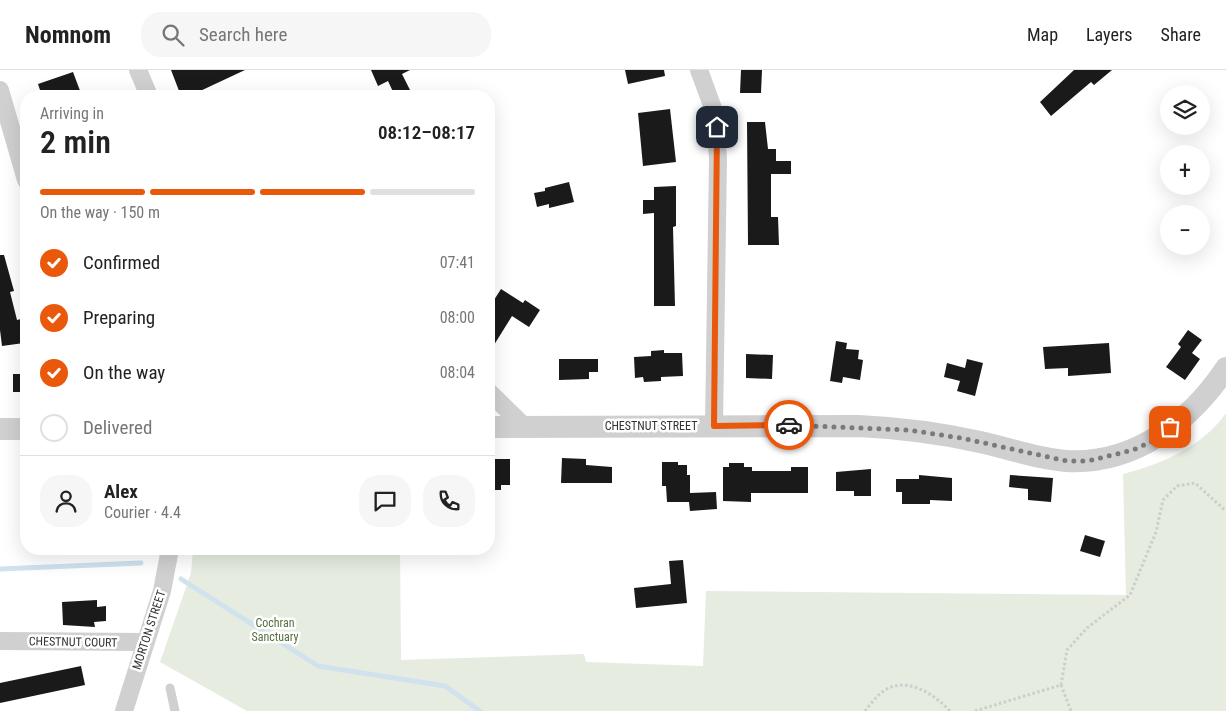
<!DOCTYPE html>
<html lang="en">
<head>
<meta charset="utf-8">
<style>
	:root { --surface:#fff; --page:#f6f6f6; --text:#222; --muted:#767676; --line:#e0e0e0; --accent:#ea580c }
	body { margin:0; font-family:"Roboto Condensed",sans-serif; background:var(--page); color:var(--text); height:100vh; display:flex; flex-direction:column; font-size:19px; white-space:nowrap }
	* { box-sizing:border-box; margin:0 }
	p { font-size:16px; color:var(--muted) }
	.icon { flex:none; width:28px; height:28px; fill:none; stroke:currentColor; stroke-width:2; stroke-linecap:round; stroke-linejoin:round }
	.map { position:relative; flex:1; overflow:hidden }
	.panel { position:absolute; left:20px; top:20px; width:475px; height:465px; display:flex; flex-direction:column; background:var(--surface); border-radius:20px; box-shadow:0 5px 20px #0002 }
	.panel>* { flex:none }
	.buttons { position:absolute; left:1160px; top:15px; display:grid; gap:10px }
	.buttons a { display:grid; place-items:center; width:50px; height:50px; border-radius:50%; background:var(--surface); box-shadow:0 5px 20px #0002; font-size:25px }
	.pin { position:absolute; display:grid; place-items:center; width:42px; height:42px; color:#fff; margin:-21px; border-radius:10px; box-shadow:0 2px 8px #0006 }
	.courier { position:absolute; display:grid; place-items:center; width:50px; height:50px; margin:-25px; border:4px solid #ea580c; border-radius:50%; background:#fff; color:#222; box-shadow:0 1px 6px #0007 }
	.overview em { font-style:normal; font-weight:600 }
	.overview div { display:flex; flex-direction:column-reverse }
	.overview { display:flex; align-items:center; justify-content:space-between; height:85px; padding:0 20px }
	h1 { font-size:32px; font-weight:600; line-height:38px }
	.bar { display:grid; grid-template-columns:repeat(4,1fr); gap:8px 5px; align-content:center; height:60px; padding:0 20px }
	.bar i { height:6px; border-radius:4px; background:var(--line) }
	.bar .current { background:var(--accent) }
	.bar p { grid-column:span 4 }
	.line { display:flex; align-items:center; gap:12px; padding:0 20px; border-top:1px solid var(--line) }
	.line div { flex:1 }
	.round { display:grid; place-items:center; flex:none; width:52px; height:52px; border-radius:20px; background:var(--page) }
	ol { padding:0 20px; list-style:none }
	li { display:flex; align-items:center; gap:15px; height:55px }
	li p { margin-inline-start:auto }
	li .icon { padding:5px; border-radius:50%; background:var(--accent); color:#fff; stroke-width:4 }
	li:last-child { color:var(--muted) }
	li i { width:28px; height:28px; border:2px solid var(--line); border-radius:50% }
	header { display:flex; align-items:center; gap:30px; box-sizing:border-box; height:70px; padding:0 25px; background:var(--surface); border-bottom:1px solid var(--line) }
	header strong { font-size:24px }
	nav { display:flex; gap:28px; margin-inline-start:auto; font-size:18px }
	.search { width:350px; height:45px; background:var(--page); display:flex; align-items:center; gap:12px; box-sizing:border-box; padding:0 18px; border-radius:20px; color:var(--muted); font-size:19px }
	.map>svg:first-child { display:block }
	.green { fill:#e6ecdf }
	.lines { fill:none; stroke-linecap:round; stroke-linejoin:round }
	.stream { stroke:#cfe2ee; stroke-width:5 }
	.building { fill:#1a1a1a }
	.path { stroke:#cdcdcd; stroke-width:3; stroke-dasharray:2.5 2.5; stroke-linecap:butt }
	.service { stroke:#d0d0d0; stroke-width:9 }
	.minor { stroke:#d0d0d0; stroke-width:18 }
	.tertiary { stroke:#d0d0d0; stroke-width:22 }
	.done { stroke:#7a7a7a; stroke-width:5; stroke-dasharray:0 9 }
	.route { stroke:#ea580c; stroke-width:6 }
	.labels { text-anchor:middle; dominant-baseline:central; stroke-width:5; stroke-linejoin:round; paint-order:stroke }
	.street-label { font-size:12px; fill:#333; stroke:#fff }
	.park-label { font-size:12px; fill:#56703f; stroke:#fff }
</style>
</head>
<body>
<header>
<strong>Nomnom</strong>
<div class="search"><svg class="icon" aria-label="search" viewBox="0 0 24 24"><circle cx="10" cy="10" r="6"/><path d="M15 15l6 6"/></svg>Search here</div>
<nav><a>Map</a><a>Layers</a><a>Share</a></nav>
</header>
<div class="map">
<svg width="1226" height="641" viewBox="0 0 1226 641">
	<rect width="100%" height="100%" fill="#fff"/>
	<path class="green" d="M1226,343V641H247L160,592L191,503L193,479H400L401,590L584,584L586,592L703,596L706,521L1126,525L1123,404C1162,394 1202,377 1226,343Z"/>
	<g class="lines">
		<g class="stream">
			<polyline points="0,499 141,493"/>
			<polyline points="181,509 318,596 445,616 480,641"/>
		</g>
	</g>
	<g class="building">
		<polygon points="171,0 245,0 198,22 199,26 181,26"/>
		<polygon points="371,0 410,0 402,4 413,26 395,26 388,11 378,16"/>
		<polygon points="625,0 664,0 665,6 628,14"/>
		<polygon points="741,0 762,0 761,23 740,23"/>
		<polygon points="1074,0 1112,0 1094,15 1091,12 1051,46 1040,32"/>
		<polygon points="73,2 82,26 42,26 38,14"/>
		<polygon points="670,39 676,92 643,96 638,43"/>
		<polygon points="747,52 765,52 768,79 776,79 776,91 791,91 791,104 771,104 771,147 778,147 779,175 748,175"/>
		<polygon points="569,112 574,132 549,138 549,134 537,137 534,123 545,121 545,118"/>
		<polygon points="676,116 676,156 673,157 675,236 654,236 654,143 643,144 643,130 654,130 654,117"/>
		<polygon points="0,185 4,185 14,221 10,222 17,250 21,249 24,273 2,276 0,260"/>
		<polygon points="501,219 523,233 525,230 540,240 529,257 512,246 489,283 489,227 494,230"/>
		<polygon points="1188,260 1202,270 1192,283 1200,289 1185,310 1166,297 1181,277 1178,274"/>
		<polygon points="836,271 847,273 846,279 859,280 858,289 863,290 860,310 843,307 842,313 830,311"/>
		<polygon points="1109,273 1111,303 1068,306 1068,298 1045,299 1043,277"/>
		<polygon points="664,280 664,283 682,283 683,306 661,307 661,311 644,312 643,307 635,308 634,287 651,286 651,281"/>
		<polygon points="746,284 773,285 772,309 746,308"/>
		<polygon points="559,289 598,289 598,302 589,302 589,309 559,310"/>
		<polygon points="967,289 983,293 975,326 957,321 960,311 944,307 947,293 965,298"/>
		<rect x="13" y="304" width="13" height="18"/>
		<polygon points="562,388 586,389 586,395 612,397 612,413 561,413"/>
		<polygon points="489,389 510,389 510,415 501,415 501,420 489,420"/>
		<polygon points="662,392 678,392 678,395 687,395 687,405 690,405 690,423 716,422 717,439 690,441 689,432 667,432 666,416 662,416"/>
		<polygon points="729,393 744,393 744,397 752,397 752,401 791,401 791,397 808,397 808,423 751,423 751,432 723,431 723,397 729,397"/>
		<polygon points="871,399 871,426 854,426 854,421 836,421 836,402"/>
		<polygon points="919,405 952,408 952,431 930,430 930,434 902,434 902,422 896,422 896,409 919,409"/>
		<polygon points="1010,405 1053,408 1051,432 1028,430 1028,419 1009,417"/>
		<polygon points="1085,465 1105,471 1100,487 1080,481"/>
		<polygon points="683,490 687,533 636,538 634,518 671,514 669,491"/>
		<polygon points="97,530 97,537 106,536 106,551 94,552 95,557 63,555 62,532"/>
		<polygon points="81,596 85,615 0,633 0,613"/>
	</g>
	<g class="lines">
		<g class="path">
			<polyline points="1061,615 1071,641"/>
			<path d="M865,641C870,635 875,628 881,623C904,604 933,623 950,641"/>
			<polyline points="975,641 1061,615 1067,580 1087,558 1130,525 1156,462 1163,430 1177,416 1195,413 1226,441"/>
		</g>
		<polyline class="service" points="170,618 175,641"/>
		<g class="minor">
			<polyline points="138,0 149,26"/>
			<polyline points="699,0 714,41 718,88 714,356"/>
			<polyline points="0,20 26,110"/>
			<polyline points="489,322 525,357"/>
			<polyline points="0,571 145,572"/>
			<polyline points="124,641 162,521 170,479"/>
		</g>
		<g class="tertiary">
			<path d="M489,357L859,356C900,358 940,363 980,372C1008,378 1037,389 1066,391C1134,395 1190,352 1226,298"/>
			<polyline points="0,359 26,359"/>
		</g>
	</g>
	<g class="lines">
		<polyline class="done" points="789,355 908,360 961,368 1067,391 1088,391 1133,380 1155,370 1170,357"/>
		<polyline class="route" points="717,57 714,356 789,355"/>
	</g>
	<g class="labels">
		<g class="street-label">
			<text x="651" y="356">CHESTNUT STREET</text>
			<text transform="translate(149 560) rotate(-72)">MORTON STREET</text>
			<text transform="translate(73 572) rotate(1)">CHESTNUT COURT</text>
		</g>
		<g class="park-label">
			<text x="275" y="553">Cochran<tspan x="275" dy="14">Sanctuary</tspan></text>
		</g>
	</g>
</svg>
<div class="buttons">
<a><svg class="icon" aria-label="layers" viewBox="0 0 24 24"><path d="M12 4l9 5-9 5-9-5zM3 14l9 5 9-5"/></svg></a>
<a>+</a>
<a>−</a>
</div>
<div class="pin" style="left:1170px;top:357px;background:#ea580c"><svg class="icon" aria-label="bag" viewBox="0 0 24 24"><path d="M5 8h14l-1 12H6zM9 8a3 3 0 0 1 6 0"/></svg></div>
<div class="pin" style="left:717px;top:57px;background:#1f2937"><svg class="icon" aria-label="home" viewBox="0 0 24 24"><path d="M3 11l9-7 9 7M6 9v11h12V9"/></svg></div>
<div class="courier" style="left:789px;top:355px"><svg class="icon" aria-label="car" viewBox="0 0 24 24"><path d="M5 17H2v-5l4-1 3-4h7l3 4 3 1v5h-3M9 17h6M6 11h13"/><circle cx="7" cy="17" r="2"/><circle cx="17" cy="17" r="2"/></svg></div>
<section class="panel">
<div class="overview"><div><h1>2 min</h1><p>Arriving in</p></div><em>08:12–08:17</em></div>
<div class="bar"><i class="current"></i><i class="current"></i><i class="current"></i><i></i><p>On the way · 150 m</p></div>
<ol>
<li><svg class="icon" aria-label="check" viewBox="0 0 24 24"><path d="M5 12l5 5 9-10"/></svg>Confirmed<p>07:41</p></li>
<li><svg class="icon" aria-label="check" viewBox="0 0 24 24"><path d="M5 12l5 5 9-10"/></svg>Preparing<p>08:00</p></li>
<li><svg class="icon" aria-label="check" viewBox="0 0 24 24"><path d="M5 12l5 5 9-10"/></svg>On the way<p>08:04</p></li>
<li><i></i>Delivered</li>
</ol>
<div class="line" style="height:90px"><a class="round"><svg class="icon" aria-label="person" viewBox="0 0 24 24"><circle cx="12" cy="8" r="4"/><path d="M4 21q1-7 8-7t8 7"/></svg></a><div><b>Alex</b><p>Courier · 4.4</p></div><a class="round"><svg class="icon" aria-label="chat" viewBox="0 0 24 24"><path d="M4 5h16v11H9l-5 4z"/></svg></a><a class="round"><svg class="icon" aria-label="phone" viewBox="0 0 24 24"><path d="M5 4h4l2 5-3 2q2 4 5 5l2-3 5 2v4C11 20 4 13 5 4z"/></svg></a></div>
</section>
</div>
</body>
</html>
